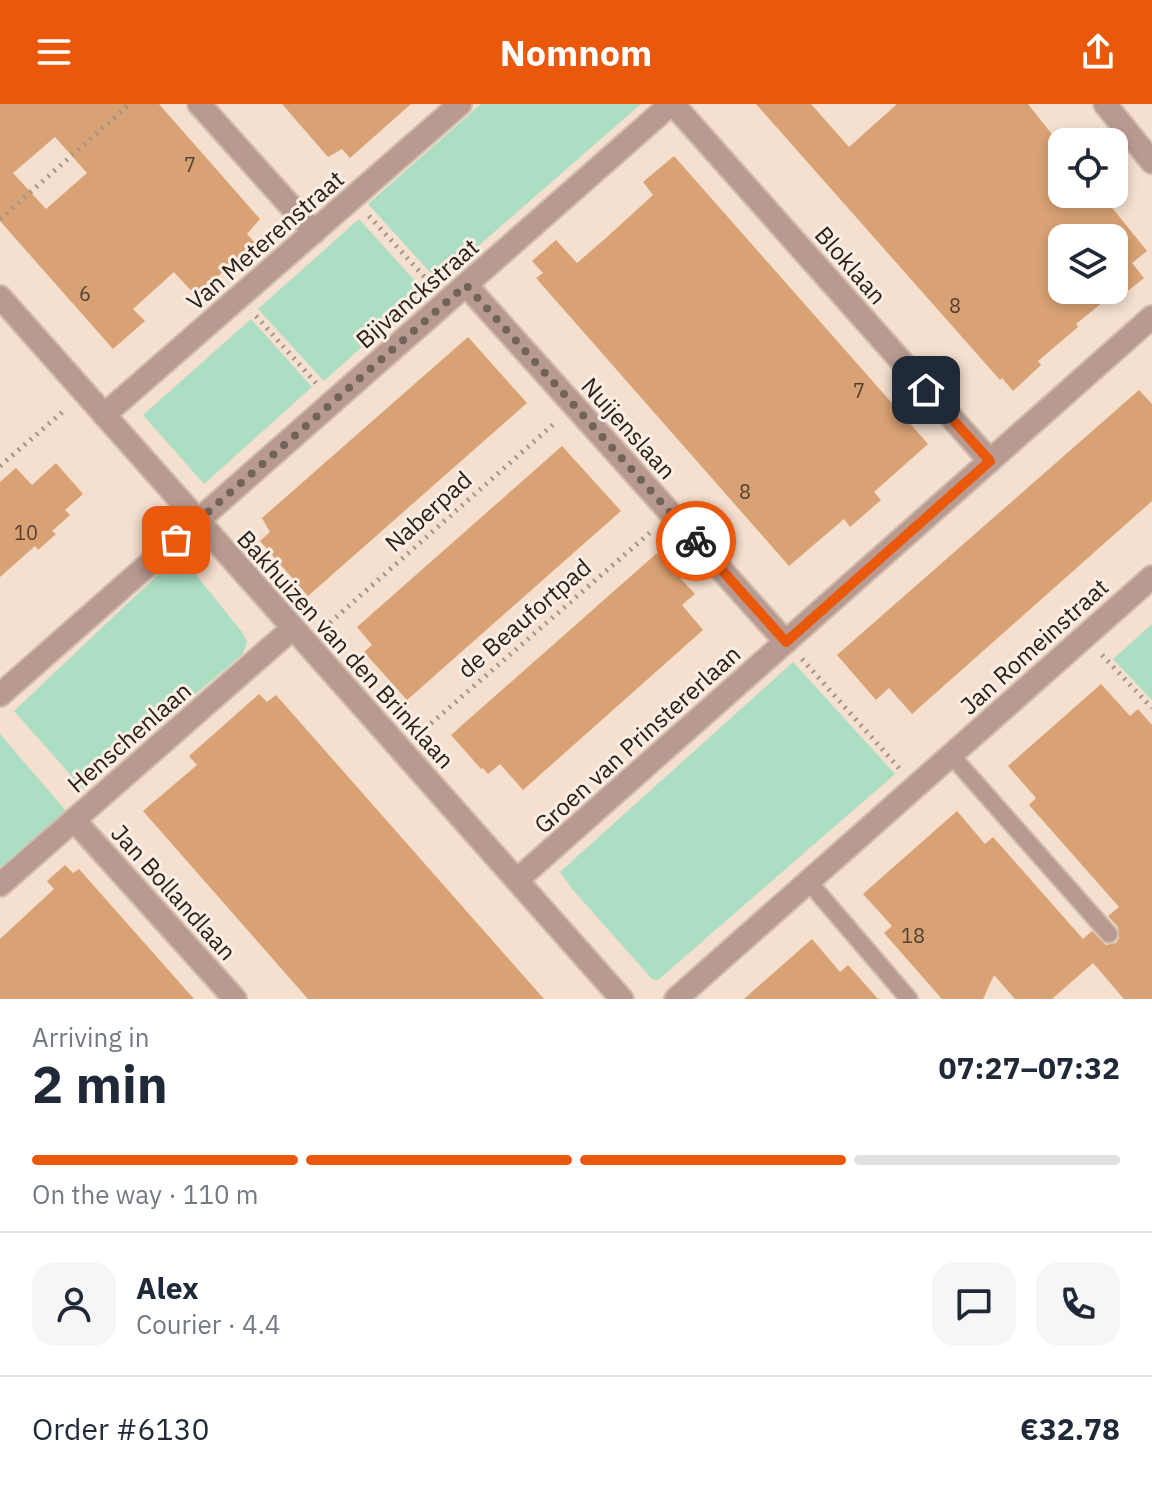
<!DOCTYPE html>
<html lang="en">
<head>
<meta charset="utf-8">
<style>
	:root { --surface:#fff; --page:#f6f6f7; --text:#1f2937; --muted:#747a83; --line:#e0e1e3; --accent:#ea580c }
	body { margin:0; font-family:"IBM Plex Sans",sans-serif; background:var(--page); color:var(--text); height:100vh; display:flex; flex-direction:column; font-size:30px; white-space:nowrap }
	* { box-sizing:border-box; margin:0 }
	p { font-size:26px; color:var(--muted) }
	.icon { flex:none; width:44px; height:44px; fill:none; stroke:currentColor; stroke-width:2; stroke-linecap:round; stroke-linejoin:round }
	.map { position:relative; height:895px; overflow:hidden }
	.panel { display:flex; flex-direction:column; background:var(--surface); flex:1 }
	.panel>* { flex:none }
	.tools { position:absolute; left:1048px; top:24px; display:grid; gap:16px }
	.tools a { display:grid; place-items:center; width:80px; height:80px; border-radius:16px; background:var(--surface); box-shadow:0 4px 12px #0003; font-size:40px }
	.pin { position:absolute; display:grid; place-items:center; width:68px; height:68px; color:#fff; margin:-34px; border-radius:16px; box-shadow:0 4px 12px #0006 }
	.courier { position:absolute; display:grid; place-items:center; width:80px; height:80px; margin:-40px; border:6px solid #ea580c; border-radius:50%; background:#fff; color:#222; box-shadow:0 2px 10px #0007 }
	.overview em { font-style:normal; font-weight:700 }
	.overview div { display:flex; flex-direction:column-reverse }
	.overview { display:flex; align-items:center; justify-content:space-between; height:136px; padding:0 32px }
	h1 { font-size:52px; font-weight:700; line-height:60px }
	.bar { display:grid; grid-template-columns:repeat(4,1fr); gap:12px 8px; align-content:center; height:96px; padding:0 32px }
	.bar i { height:10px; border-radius:6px; background:var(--line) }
	.bar .active { background:var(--accent) }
	.bar p { grid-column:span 4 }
	.line { display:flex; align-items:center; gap:20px; padding:0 32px; border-top:2px solid var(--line) }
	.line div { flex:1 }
	.round { display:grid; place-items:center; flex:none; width:84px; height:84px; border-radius:24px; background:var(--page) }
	header { display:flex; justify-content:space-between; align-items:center; height:104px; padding:0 32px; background:var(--accent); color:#fff; font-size:36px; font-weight:700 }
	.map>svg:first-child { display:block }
	.green { fill:#acdec4 }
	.building { fill:#d9a275; fill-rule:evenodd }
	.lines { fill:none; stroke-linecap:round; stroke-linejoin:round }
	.service-casing { stroke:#d0bdae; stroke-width:20 }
	.minor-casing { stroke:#d0bdae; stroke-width:26 }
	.tertiary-casing { stroke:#d0bdae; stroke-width:26 }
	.path { stroke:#a49387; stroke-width:5; stroke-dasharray:2 6; stroke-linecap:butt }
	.service { stroke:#b99a90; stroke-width:16 }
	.minor { stroke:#b99a90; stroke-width:22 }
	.tertiary { stroke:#b99a90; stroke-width:22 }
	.done { stroke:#70645a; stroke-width:8; stroke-dasharray:0 14.4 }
	.route { stroke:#ea580c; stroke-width:10 }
	.labels { text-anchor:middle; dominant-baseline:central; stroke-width:6; stroke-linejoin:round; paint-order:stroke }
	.number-label { font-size:20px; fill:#554132 }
	.street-label { font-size:24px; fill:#29211b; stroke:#fceee4 }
</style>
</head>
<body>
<header><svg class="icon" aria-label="menu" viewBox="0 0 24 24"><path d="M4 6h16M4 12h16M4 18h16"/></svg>Nomnom<svg class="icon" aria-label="share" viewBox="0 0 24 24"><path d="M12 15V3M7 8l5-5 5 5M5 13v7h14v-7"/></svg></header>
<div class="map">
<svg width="1152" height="895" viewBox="0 0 1152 895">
	<rect width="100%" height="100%" fill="#f5dfce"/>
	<g class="green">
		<polygon points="481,0 641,0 438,177 368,100"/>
		<polygon points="359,115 424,187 324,277 258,205"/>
		<polygon points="251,215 312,283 204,380 143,311"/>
		<polygon points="180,459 192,466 242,528 247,538 243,550 83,685 14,607 167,462"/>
		<polygon points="1152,520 1152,596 1113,555"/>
		<polygon points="793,558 895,670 658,876 652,875 573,786 560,768"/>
		<polygon points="0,630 66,707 0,764"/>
	</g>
	<g class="building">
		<path d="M0,0H159L260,115L247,130L255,139L196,192L174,168L133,205L145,217L113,245L0,117ZM55,33L87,69L46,105L13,69Z"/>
		<polygon points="282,0 411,0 350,54 342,45 328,53"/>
		<path d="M756,0H811L849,43L897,0H1028L1062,43V90H1101L1147,147L1132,159L1144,174L1114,198V189L1076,220L1078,223L1038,257L1041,261L1013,287L1002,274L1000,276ZM1062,134H1114V186H1062Z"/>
		<polygon points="674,52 928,340 874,388 881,396 850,423 844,415 789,462 536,174 543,169 532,157 556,136 577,159 607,133 653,91 643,78"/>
		<polygon points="468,233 527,299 308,492 260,437 270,428 262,414"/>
		<polygon points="1139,286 1152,300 1152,397 912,610 889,584 876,596 837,551"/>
		<polygon points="562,342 621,407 407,596 364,548 372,541 357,523"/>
		<polygon points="56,359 83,390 65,406 70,411 52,427 56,430 38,446 35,442 0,473 0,378 16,364 32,381"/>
		<polygon points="657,449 695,490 682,501 703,526 523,686 500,660 488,670 483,664 481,665 451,631"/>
		<polygon points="1101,580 1130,612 1138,605 1152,621 1152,895 1124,895 1093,859 1052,895 1015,895 994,871 983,895 942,895 884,829 892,822 863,790 957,707 985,740 993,733 1083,835 1092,827 1106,841 1116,839 1119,834 1118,823 1108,812 1119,803 1029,701 1036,694 1008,662"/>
		<polygon points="259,590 267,598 276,591 544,895 308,895 143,707 197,661 189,652"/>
		<polygon points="65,761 73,769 79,765 194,895 0,895 0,835 54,785 47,777"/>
		<polygon points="812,835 840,868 848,861 878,895 744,895"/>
	</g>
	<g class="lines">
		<g class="service-casing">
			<g id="service">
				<polyline points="951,651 1109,830"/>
				<polyline points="808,777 909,895"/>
			</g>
		</g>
		<g class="minor-casing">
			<g id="minor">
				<polyline points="199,0 314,128"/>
				<polyline points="673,0 990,357"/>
				<polyline points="466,181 786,538"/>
				<polyline points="0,193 622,895"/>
				<polyline points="104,311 460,0"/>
				<polyline points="0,591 671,0"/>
				<polyline points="74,716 235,895"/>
				<polyline points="517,776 1152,213"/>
				<polyline points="0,781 293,524"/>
				<polyline points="676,895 1152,473"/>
			</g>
		</g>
		<g class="tertiary-casing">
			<polyline id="tertiary" points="1105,0 1152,58"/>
		</g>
		<g class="path">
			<polyline points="369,112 430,179"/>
			<polyline points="0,115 130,0"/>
			<polyline points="256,212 316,279"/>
			<polyline points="0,362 66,305"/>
			<polyline points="324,524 556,318"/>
			<polyline points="1102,551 1152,604"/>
			<polyline points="802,555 899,664"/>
			<polyline points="419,630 653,426"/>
		</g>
		<use href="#service" class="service"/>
		<use href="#minor" class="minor"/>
		<use href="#tertiary" class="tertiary"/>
	</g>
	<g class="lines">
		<polyline class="done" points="176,436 466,181 696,437"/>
		<polyline class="route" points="696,437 786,538 990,357 926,286"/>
	</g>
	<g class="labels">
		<g class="number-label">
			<text x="190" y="60">7</text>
			<text x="85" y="189">6</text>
			<text x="955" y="201">8</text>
			<text x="859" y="286">7</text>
			<text x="745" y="387">8</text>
			<text x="26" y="428">10</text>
			<text x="913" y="831">18</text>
		</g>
		<g class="street-label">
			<text transform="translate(265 136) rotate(-41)">Van Meterenstraat</text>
			<text transform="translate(851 161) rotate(49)">Bloklaan</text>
			<text transform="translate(417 189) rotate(-41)">Bijvanckstraat</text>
			<text transform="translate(629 324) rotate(48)">Nuijenslaan</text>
			<text transform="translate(428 407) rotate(-42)">Naberpad</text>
			<text transform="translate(524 514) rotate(-41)">de Beaufortpad</text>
			<text transform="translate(1034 542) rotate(-42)">Jan Romeinstraat</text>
			<text transform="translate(346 545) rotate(48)">Bakhuizen van den Brinklaan</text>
			<text transform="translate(129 633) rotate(-41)">Henschenlaan</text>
			<text transform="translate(637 635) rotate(-42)">Groen van Prinstererlaan</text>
			<text transform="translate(174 788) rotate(48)">Jan Bollandlaan</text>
		</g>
	</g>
</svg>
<div class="tools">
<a><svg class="icon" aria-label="locate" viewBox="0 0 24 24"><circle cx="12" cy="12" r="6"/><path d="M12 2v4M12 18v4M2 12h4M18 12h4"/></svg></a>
<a><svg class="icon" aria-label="layers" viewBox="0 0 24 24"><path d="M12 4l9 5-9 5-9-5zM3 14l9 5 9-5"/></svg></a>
</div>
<div class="pin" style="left:176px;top:436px;background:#ea580c"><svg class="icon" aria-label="bag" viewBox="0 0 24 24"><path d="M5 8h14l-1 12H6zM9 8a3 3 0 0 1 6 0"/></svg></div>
<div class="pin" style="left:926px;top:286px;background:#1f2937"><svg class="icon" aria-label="home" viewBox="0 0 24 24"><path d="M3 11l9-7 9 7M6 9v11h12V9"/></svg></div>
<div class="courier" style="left:696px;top:437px"><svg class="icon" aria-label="bike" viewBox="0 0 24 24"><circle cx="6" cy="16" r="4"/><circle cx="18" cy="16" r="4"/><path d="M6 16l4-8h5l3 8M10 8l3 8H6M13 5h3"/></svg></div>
</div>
<section class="panel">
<div class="overview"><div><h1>2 min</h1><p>Arriving in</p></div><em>07:27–07:32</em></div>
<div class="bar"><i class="active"></i><i class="active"></i><i class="active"></i><i></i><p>On the way · 110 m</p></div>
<div class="line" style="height:144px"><a class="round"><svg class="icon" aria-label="person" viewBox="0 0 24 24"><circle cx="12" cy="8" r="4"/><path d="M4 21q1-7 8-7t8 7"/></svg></a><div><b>Alex</b><p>Courier · 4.4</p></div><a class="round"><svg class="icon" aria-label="chat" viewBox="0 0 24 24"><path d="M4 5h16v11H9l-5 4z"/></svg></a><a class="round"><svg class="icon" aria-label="phone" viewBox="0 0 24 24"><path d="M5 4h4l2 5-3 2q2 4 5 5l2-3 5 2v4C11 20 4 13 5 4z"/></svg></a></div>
<div class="line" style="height:104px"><div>Order #6130</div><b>€32.78</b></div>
</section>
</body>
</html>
